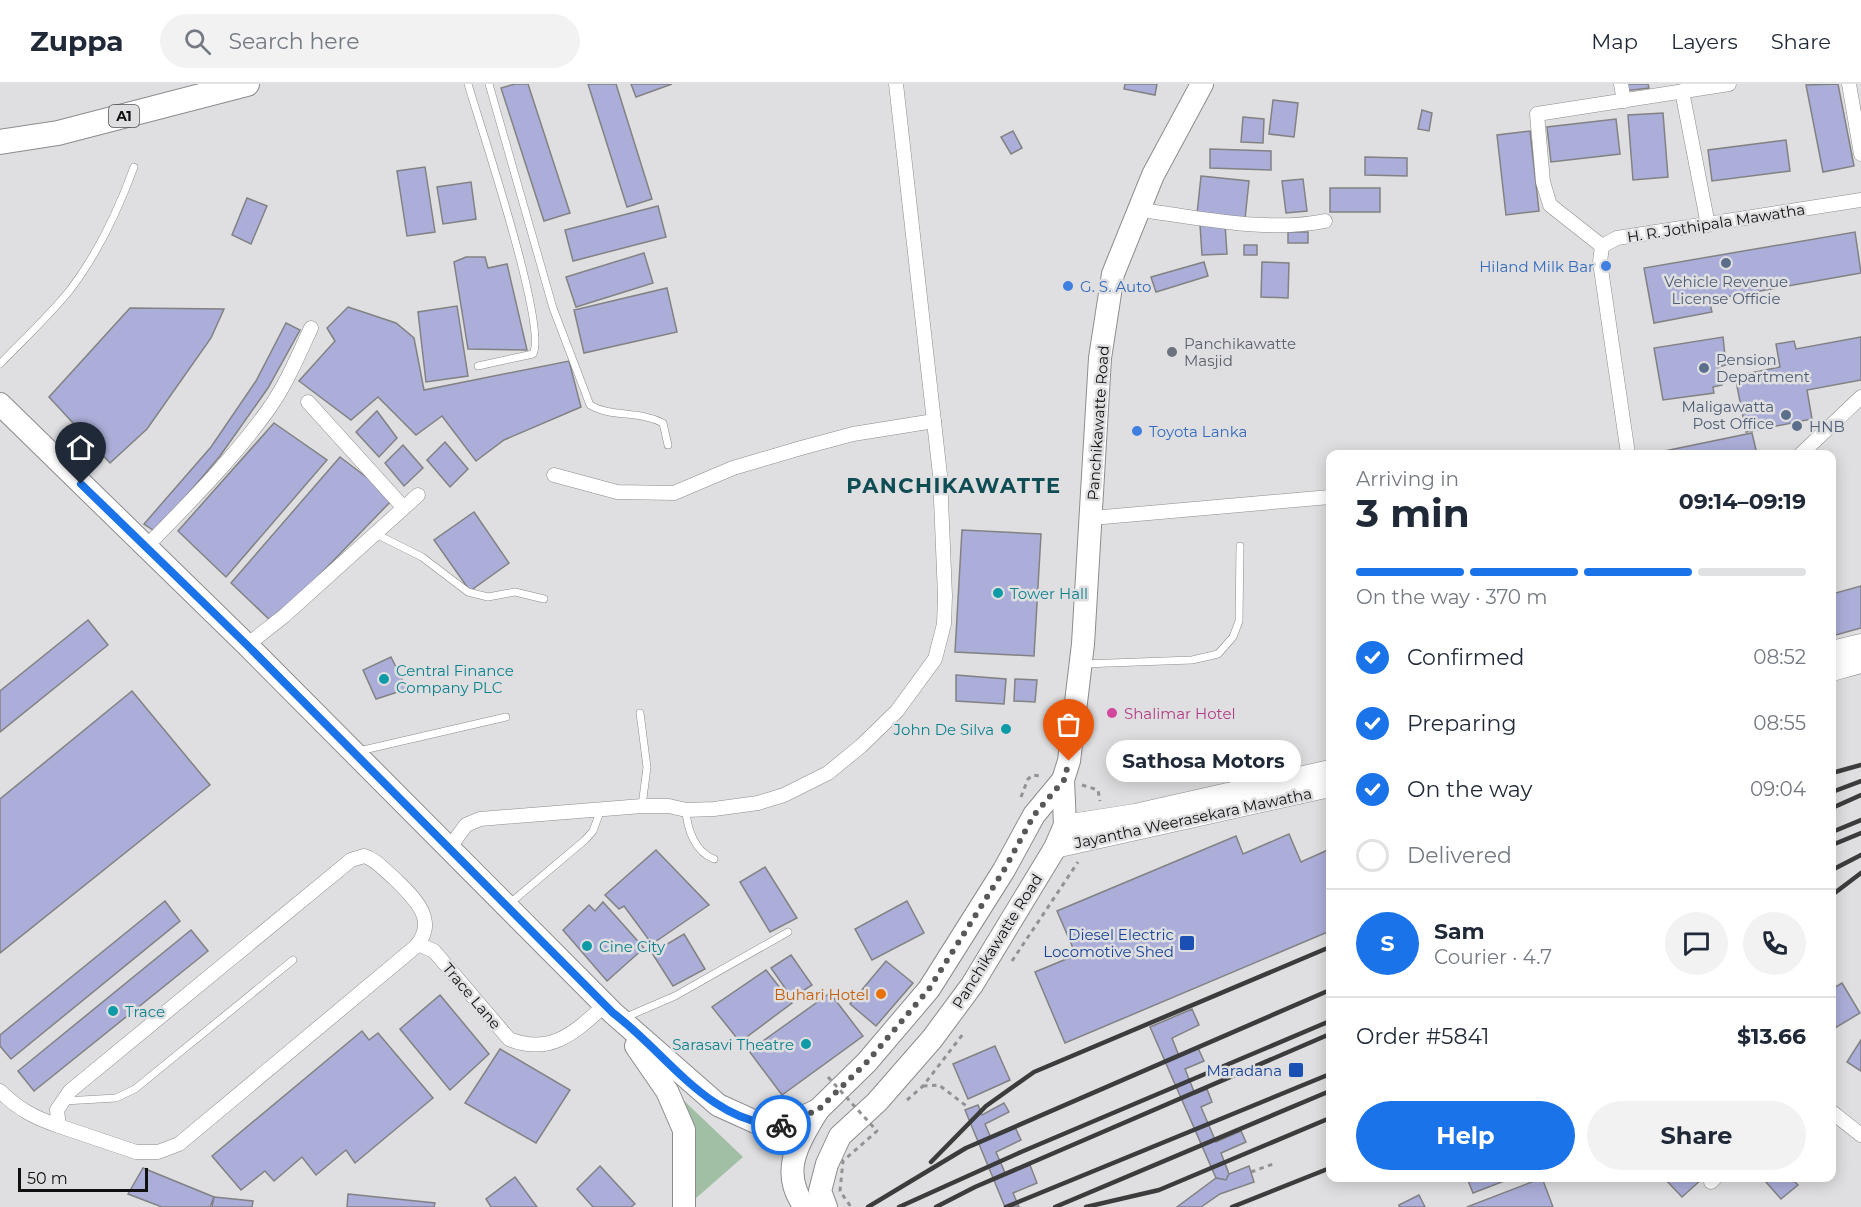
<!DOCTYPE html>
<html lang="en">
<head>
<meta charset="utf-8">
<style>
	:root { --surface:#fff; --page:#f2f2f3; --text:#1f2937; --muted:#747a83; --line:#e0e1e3; --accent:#1a73e8 }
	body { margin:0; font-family:Montserrat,sans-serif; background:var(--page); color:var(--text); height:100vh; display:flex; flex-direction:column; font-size:22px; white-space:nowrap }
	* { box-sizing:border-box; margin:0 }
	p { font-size:20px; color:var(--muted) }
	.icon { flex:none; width:33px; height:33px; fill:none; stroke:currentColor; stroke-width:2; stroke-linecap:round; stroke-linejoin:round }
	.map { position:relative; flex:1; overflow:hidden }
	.details { position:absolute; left:1326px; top:366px; width:510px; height:732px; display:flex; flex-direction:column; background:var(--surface); border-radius:12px; box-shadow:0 3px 15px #0003 }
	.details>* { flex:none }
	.scale { position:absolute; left:18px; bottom:15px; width:130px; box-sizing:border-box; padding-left:6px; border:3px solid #101010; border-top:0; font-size:16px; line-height:21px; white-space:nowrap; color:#101010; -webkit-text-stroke:4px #dfdfe1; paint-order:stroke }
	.pin { position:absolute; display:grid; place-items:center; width:51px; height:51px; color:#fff; margin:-62px -26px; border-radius:50% 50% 50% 0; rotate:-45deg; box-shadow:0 0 6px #0007 }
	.pin .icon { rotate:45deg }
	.courier { position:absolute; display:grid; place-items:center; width:60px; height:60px; margin:-30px; border:4px solid #1a73e8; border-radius:50%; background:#fff; color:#222; box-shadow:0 2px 8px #0007 }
	.bubble { position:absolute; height:42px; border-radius:21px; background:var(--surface); box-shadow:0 3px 15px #0003; font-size:20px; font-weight:700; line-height:42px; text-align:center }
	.overview em { font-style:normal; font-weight:700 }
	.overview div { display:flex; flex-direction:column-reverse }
	.overview { display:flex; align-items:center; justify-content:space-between; height:102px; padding:0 30px }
	h1 { font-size:39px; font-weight:700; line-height:45px }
	.bar { display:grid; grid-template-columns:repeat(4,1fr); gap:9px 6px; align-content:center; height:72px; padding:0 30px }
	.bar i { height:8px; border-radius:4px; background:var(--line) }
	.bar .on { background:var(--accent) }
	.bar p { grid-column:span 4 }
	.line { display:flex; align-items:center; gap:15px; padding:0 30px; border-top:2px solid var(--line) }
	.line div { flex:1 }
	.round { display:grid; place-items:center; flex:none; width:63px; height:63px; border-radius:32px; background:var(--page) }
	ol { padding:0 30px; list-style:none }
	li { display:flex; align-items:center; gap:18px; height:66px }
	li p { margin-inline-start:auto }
	li .icon { padding:6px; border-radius:50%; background:var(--accent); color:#fff; stroke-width:4 }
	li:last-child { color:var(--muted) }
	li i { width:33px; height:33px; border:3px solid var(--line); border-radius:50% }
	.button { display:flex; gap:12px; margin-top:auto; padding:12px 30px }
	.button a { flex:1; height:69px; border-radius:36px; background:var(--accent); color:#fff; font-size:24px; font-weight:700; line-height:69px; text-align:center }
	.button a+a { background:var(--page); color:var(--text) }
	header { display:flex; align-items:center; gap:36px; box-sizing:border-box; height:84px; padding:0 30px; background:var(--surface); border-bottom:2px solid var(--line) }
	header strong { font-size:28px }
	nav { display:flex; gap:33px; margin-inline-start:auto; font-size:21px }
	.search { width:420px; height:54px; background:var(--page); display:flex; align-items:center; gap:15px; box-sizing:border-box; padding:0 21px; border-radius:33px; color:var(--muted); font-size:22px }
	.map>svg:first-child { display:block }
	.green { fill:#a1bfa5 }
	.building { fill:#abaed8; stroke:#828284; stroke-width:1.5 }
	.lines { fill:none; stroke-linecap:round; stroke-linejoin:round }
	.service-casing { stroke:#8c8c8f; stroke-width:8 }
	.minor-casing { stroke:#8c8c8f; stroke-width:15 }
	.secondary-casing { stroke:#8c8c8f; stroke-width:21 }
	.primary-casing { stroke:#8c8c8f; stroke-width:24 }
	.trunk-casing { stroke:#8c8c8f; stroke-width:26 }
	.path { stroke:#929293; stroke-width:3; stroke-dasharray:4.5 4.5; stroke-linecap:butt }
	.service { stroke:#fff; stroke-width:7 }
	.minor { stroke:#fff; stroke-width:14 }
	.secondary { stroke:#fff; stroke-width:20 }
	.primary { stroke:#fff; stroke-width:22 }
	.trunk { stroke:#fff; stroke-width:24 }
	.rail { stroke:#3c3c3d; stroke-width:4.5 }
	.path-bridge { stroke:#929293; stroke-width:3; stroke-dasharray:4.5 4.5; stroke-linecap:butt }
	.done { stroke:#585859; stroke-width:6; stroke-dasharray:0 10.8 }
	.route { stroke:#1a73e8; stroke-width:8 }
	.service-dot { fill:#5c6f8a; stroke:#dfdfe1; stroke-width:2 }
	.shop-dot { fill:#3f7fe0; stroke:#dfdfe1; stroke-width:2 }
	.worship-dot { fill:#6b7280; stroke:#dfdfe1; stroke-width:2 }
	.culture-dot { fill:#0f9aa8; stroke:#dfdfe1; stroke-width:2 }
	.hotel-dot { fill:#d1479c; stroke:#dfdfe1; stroke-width:2 }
	.transit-dot { fill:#1a4fb4; stroke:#dfdfe1; stroke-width:2 }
	.food-dot { fill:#e8710a; stroke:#dfdfe1; stroke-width:2 }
	.labels { text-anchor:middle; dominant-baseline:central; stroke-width:5; stroke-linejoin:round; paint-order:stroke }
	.shield { fill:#dfdfe1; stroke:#4e4e4f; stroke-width:1.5 }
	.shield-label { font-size:14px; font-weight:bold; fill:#101010 }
	.street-label { font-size:15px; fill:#101010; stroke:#dfdfe1 }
	.shop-label { font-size:15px; fill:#366cbe; stroke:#dfdfe1; text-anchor:start }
	.service-label { font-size:15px; fill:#4e5e75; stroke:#dfdfe1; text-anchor:start }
	.worship-label { font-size:15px; fill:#5b616d; stroke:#dfdfe1; text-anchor:start }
	.culture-label { font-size:15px; fill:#0d838f; stroke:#dfdfe1; text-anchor:start }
	.hotel-label { font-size:15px; fill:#b23c85; stroke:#dfdfe1; text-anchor:start }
	.transit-label { font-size:15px; fill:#164399; stroke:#dfdfe1; text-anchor:end }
	.food-label { font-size:15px; fill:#c56008; stroke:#dfdfe1; text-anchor:end }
	.district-label { font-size:21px; font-weight:bold; letter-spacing:1.5px; fill:#0f4d54; stroke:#dfdfe1 }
</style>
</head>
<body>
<header>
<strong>Zuppa</strong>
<div class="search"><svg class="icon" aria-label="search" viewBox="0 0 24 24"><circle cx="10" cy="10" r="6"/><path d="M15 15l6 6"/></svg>Search here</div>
<nav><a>Map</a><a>Layers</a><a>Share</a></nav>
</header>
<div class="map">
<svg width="1861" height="1123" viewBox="0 0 1861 1123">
	<rect width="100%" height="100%" fill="#dfdfe1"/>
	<polygon class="green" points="679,1012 743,1073 695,1115"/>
	<g class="building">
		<polygon points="515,0 528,0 570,129 544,137 501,4"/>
		<polygon points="588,0 616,0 652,115 627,123"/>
		<polygon points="631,0 672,0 636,13"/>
		<polygon points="1125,0 1157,0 1155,11 1124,5"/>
		<polygon points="1623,0 1648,0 1649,4 1624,7"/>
		<polygon points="1838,0 1854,82 1823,88 1806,1"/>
		<polygon points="1273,16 1298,19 1294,53 1269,50"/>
		<polygon points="1422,26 1432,29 1429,47 1418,45"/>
		<polygon points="1663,29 1668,93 1633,96 1628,31"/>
		<polygon points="1243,33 1264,35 1263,59 1241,58"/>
		<polygon points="1616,35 1620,70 1551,78 1547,43"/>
		<polygon points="1013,47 1022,64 1011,70 1001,53"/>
		<polygon points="1530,47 1539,127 1506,131 1497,51"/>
		<polygon points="1786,56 1790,87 1712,97 1708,66"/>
		<polygon points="1210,65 1271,67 1271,86 1210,84"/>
		<polygon points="1365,73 1407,74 1407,92 1365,91"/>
		<polygon points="425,83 435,148 407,152 397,87"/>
		<polygon points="1201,92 1249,97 1245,135 1197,130"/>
		<polygon points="1303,95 1307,127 1286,129 1282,97"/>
		<polygon points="471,98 476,135 443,140 437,103"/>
		<rect x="1330" y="104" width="50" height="24"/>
		<polygon points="247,114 267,122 251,160 232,151"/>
		<polygon points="658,122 666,153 573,177 565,146"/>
		<polygon points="1225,140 1227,170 1202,171 1200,141"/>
		<rect x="1288" y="148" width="20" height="11"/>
		<polygon points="1855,148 1861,189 1709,216 1712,228 1654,239 1644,184"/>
		<rect x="1244" y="161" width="13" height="10"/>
		<polygon points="644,169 653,199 576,223 566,193"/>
		<polygon points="466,173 485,173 488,184 507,180 527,266 468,265 454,178"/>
		<polygon points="1204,178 1208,192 1156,208 1151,193"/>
		<polygon points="1262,178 1289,179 1288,214 1261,213"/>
		<polygon points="667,204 677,248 584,269 574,226"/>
		<polygon points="457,222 468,292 426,298 418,228"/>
		<polygon points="348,223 396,239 414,254 424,306 569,277 581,323 504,356 476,377 442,332 416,351 378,313 351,336 299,297 335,257 327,244"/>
		<polygon points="130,224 224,225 211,254 147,345 110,379 49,313"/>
		<polygon points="286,239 300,246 268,304 220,372 156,448 144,440 211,363 256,297"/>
		<polygon points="1723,253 1726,281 1718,283 1722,301 1713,303 1714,309 1663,316 1654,264"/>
		<polygon points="1861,253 1861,296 1807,306 1812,335 1746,348 1735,292 1780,283 1776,260 1794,257 1796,265"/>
		<polygon points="377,327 397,354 379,373 356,348"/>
		<polygon points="274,339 327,376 226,493 178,447"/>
		<polygon points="1752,349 1757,370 1650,370"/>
		<polygon points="445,358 468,385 450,403 427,376"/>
		<polygon points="403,361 423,384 404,402 385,379"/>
		<polygon points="340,373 394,414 273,539 231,499"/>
		<polygon points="474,428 509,479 470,507 434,456"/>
		<polygon points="962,446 1041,450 1034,572 955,568"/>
		<polygon points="1861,502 1861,544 1832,552 1832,510"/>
		<polygon points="88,536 108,561 0,648 0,607"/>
		<polygon points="391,573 407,605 376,615 363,586"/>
		<polygon points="956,591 1006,595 1004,620 956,617"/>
		<polygon points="1015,595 1037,596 1035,618 1014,617"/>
		<polygon points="132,607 210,701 0,869 0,715"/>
		<polygon points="1289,750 1301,778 1330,765 1330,847 1065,959 1035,888 1076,871 1057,827 1236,752 1243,770"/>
		<polygon points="656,766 709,821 652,860 624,822 619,825 605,811"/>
		<polygon points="765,783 797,834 770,848 740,798"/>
		<polygon points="165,817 180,837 11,975 0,962 0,951"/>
		<polygon points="907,817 924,849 872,876 855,845"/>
		<polygon points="603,818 644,864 607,897 563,846 589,821 595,827"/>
		<polygon points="191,846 208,867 34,1007 18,987"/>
		<polygon points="684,850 705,885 673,902 652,869"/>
		<polygon points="791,871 812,901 792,914 771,884"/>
		<polygon points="886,877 913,899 876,942 850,920"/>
		<polygon points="766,886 792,919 740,958 712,923"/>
		<polygon points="1842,899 1860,929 1835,944 1832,939 1832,905"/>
		<polygon points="830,909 863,952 782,1011 749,967"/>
		<polygon points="440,911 489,970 450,1006 400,945"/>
		<polygon points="1192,925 1199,941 1172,954 1179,972 1198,964 1204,977 1185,985 1195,1010 1207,1005 1212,1018 1201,1023 1216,1058 1241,1047 1246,1058 1221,1069 1229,1090 1226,1096 1216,1094 1150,943"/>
		<polygon points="362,947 369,956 378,949 433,1014 355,1079 346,1066 316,1091 302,1073 274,1097 265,1087 241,1106 212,1072"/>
		<polygon points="1861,956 1861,987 1847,978"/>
		<polygon points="995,962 1010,996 968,1015 953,980"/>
		<polygon points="500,965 570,1006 536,1059 465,1019"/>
		<polygon points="1004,1019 1009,1028 985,1040 991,1054 1015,1043 1021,1056 996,1068 1006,1091 1030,1081 1037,1099 1013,1109 1019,1123 1005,1123 965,1026 978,1021 982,1031"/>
		<polygon points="600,1082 635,1120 631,1123 593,1123 577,1105"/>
		<polygon points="1249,1082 1254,1098 1220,1110 1201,1123 1177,1123 1216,1094 1226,1096 1229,1090"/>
		<polygon points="143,1084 214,1113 210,1123 162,1123 128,1110"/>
		<polygon points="515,1093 537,1123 491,1123 486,1115"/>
		<polygon points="1467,1094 1512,1094 1473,1109"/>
		<polygon points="1542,1094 1553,1123 1467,1123"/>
		<polygon points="1664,1094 1703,1094 1682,1113"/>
		<polygon points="1771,1094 1791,1094 1798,1101 1781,1115 1766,1098"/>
		<polygon points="348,1110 435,1119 434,1123 347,1123"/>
		<polygon points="1419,1111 1425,1123 1399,1123 1399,1121"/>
		<polygon points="214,1113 253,1117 252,1123 212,1123"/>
	</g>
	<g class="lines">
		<g class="service-casing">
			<g id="service">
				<path d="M468,0C480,41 548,243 533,270L478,282"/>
				<path d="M489,0L553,224L590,321C612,334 638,326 663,339L668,361"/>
				<path d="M0,280C23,256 49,232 70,206C99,168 118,127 134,83"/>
				<polyline points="376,450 422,473 468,508 488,513 515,508 544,515"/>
				<polyline points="1083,580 1192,576 1218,570 1233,553 1239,537 1240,462"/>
				<polyline points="640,629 647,683 642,722"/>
				<polyline points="359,667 506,633"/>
				<path d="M686,726C687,745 695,768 714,775"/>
				<polyline points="509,820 585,756 593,747 601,725"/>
				<polyline points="624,934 675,912 788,848"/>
				<polyline points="64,1017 116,1014 135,1005 293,876"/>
			</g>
		</g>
		<g class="minor-casing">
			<g id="minor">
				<polyline points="1621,0 1624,17"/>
				<polyline points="1849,0 1861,70"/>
				<polyline points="1682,7 1708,141"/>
				<path d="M1139,126C1199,133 1265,149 1325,137"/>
				<polyline points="1602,162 1550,121 1543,98 1537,30 1729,0"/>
				<polyline points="1602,162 1617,154 1861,116"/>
				<polyline points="1602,162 1600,178 1628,370"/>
				<polyline points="308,318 403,423"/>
				<polyline points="1801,370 1861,313"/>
				<polyline points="554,391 617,408 674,409 733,384 801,364 853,350 934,337"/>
				<polyline points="1092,434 1330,413"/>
				<path d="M145,464C188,420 232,376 268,326C286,301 298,272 311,244"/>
				<polyline points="247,561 284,532 418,411"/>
				<polyline points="449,764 466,741 480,735 642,722 669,722 686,726 714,725 758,719 784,711 828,689 861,662 897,627 935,575 944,540 945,512 940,391 896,0"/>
				<path d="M364,772C376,775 384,786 394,794C413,813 441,837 414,864L179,1060L158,1068H136L59,1042L57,1026L70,1007L351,776Z"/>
				<path d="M418,860L434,867L509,955C551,972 575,948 605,921"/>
				<path d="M0,1007C18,1025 35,1034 59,1042"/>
				<polyline points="1832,1028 1861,1051"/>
				<polyline points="1711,1098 1715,1094"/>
			</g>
		</g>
		<g class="secondary-casing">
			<g id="secondary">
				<polyline points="1832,567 1861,560"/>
				<polyline points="1832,587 1861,579"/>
				<polyline points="1065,741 1135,730 1330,686"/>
				<polyline points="1055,764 1330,703"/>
			</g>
		</g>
		<g class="primary-casing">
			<g id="primary">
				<polyline points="0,320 247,561 613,929 718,1021 760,1040 786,1041 818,1026 867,978 929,905 1004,786 1034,731 1063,696"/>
				<polyline points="636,962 667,1007 684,1046 684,1123"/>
				<path d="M805,1123C779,1088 798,1059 818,1026"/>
				<polyline points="826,1123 820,1107 827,1080 840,1052 877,1018 932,955 972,901 1055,764 1065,741 1063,696 1069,677 1083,560 1100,274 1113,190 1153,91 1202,0"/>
			</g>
		</g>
		<g class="trunk-casing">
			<polyline id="trunk" points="0,58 58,49 247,0"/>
		</g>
		<g class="path">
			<polyline points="1082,701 1098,706 1100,717"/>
			<polyline points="1021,713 1028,695 1033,691 1040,692"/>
			<polyline points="1012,877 1078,778"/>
			<polyline points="923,1002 939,1001 969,1024"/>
			<polyline points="907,1016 923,1002 963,950"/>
			<polyline points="1251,1088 1276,1079"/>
		</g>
		<use href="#service" class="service"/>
		<use href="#minor" class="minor"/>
		<use href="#secondary" class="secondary"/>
		<use href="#primary" class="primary"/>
		<use href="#trunk" class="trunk"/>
		<g class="rail">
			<polyline points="1832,689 1861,681"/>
			<polyline points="1832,708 1861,697"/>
			<polyline points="1832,724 1861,711"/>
			<polyline points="1832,748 1861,736"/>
			<polyline points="1832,761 1861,749"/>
			<polyline points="1832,786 1861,771"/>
			<polyline points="1832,811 1861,789"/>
			<polyline points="931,1078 986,1022 1034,988 1330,863"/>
			<polyline points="868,1123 966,1064 1330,906"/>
			<polyline points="899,1123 1021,1068 1330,937"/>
			<polyline points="936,1123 975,1103 1330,950"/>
			<polyline points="1006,1123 1330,990"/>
			<polyline points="1055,1123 1330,1007"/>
			<polyline points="1086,1123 1159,1106 1330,1034"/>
			<polyline points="1232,1123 1330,1084"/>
		</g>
		<polyline class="path-bridge" points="828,993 877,1047 843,1077 840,1107 851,1123"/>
	</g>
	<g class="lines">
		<polyline class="done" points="781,1041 818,1026 867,978 929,905 1004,786 1034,731 1064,696 1069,677"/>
		<path class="route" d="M81,400L247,561L613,929C666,968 709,1040 781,1041"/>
	</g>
	<g class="service-dot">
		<circle cx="1726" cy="179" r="6"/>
		<circle cx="1704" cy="284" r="6"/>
		<circle cx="1786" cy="331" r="6"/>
		<circle cx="1797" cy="342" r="6"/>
	</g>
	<g class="shop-dot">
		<circle cx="1606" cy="182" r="6"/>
		<circle cx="1068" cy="202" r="6"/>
		<circle cx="1137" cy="347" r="6"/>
	</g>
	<circle class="worship-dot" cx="1172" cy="268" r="6"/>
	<g class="culture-dot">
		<circle cx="998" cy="509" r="6"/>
		<circle cx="384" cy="595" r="6"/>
		<circle cx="1006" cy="645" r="6"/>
		<circle cx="587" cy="862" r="6"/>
		<circle cx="113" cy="927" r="6"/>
		<circle cx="806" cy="960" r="6"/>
	</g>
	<circle class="hotel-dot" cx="1112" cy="629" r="6"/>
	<g class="transit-dot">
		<rect x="1179" y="851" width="16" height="16" rx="3"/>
		<rect x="1288" y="978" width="16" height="16" rx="3"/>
	</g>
	<circle class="food-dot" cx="881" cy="910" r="6"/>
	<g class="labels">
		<rect class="shield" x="109" y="21" width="30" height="22" rx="4.5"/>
		<g class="shield-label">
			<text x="124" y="32">A1</text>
		</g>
		<g class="street-label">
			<text transform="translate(1716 139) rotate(-9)">H. R. Jothipala Mawatha</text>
			<text transform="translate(1098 339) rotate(-86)">Panchikawatte Road</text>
			<text transform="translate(1193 734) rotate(-12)">Jayantha Weerasekara Mawatha</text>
			<text transform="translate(997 857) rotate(-58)">Panchikawatte Road</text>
			<text transform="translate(472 912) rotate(50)">Trace Lane</text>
		</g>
		<g class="shop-label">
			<text x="1594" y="182" text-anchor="end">Hiland Milk Bar</text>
			<text x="1080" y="202">G. S. Auto</text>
			<text x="1149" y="347">Toyota Lanka</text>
		</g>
		<g class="service-label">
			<text x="1726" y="197" text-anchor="middle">Vehicle Revenue<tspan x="1726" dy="17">License Officie</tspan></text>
			<text x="1716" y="275">Pension<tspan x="1716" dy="17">Department</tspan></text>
			<text x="1774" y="322" text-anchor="end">Maligawatta<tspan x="1774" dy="17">Post Office</tspan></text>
			<text x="1809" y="342">HNB</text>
		</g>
		<g class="worship-label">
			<text x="1184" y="259">Panchikawatte<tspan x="1184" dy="17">Masjid</tspan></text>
		</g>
		<g class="culture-label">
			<text x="1010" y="509">Tower Hall</text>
			<text x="396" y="586">Central Finance<tspan x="396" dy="17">Company PLC</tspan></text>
			<text x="994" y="645" text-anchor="end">John De Silva</text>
			<text x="599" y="862">Cine City</text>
			<text x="125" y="927">Trace</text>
			<text x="794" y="960" text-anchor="end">Sarasavi Theatre</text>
		</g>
		<g class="hotel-label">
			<text x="1124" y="629">Shalimar Hotel</text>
		</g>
		<g class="transit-label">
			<text x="1174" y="850">Diesel Electric<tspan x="1174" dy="17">Locomotive Shed</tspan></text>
			<text x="1282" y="986">Maradana</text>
		</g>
		<g class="food-label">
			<text x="869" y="910">Buhari Hotel</text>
		</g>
		<g class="district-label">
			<text x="954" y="401">PANCHIKAWATTE</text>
		</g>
	</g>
</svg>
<div class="scale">50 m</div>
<div class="pin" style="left:1069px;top:677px;background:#ea580c"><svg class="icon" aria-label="bag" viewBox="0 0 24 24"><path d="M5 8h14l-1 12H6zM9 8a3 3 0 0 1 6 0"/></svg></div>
<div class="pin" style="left:81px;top:400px;background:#1f2937"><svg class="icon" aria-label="home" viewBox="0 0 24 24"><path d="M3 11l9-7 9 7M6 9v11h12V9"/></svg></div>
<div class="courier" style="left:781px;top:1041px"><svg class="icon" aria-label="bike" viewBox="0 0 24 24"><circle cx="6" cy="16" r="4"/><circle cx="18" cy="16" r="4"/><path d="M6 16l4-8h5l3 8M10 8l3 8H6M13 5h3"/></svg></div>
<div class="bubble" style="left:1106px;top:656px;width:195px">Sathosa Motors</div>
<section class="details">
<div class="overview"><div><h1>3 min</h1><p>Arriving in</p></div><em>09:14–09:19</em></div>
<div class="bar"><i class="on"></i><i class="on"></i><i class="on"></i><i></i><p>On the way · 370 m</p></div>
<ol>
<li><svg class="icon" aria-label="check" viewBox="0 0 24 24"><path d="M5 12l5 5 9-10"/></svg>Confirmed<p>08:52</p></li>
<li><svg class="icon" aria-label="check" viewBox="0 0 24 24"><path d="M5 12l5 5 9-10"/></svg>Preparing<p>08:55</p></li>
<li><svg class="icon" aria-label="check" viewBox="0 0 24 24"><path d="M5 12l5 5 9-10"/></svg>On the way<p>09:04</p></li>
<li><i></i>Delivered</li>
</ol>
<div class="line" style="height:108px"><b class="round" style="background:var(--accent);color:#fff">S</b><div><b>Sam</b><p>Courier · 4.7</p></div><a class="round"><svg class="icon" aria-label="chat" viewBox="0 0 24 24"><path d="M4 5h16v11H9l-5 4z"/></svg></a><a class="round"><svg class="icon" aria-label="phone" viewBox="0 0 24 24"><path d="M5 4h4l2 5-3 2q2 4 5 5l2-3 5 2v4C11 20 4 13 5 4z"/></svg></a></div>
<div class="line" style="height:78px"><div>Order #5841</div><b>$13.66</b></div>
<div class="button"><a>Help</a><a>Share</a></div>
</section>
</div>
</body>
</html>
